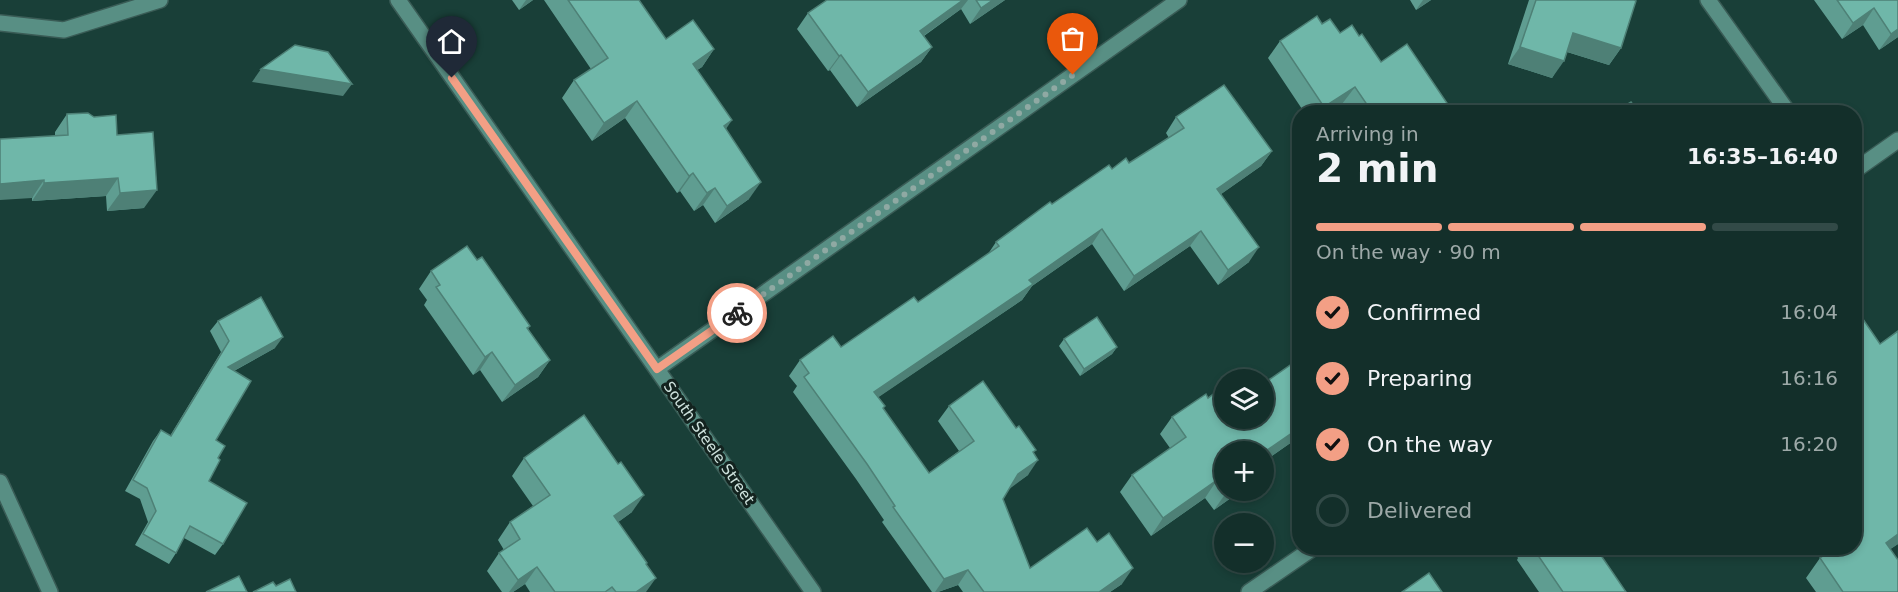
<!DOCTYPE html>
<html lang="en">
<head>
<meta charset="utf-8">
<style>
	:root { --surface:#132f2a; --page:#1c3732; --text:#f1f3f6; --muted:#9da9a8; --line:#324a47; --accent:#f39f85 }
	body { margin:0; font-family:"DejaVu Sans",sans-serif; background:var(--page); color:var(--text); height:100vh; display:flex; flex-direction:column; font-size:22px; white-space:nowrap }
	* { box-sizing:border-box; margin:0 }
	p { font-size:20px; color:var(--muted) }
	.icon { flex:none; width:33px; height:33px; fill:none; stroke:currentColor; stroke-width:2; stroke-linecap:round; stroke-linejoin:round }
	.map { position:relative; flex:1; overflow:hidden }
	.panel { position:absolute; left:1292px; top:105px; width:570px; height:450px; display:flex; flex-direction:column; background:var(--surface); border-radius:24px; box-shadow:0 3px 9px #0003,0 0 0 2px var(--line) }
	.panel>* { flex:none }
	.buttons { position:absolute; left:1214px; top:369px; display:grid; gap:12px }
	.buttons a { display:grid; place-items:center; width:60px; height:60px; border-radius:50%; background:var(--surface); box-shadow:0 3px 9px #0003,0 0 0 2px var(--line); font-size:30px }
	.pin { position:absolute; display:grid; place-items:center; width:51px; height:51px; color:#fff; margin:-62px -26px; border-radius:50% 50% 50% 0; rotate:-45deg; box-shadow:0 0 6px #0007 }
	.pin .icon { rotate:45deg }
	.courier { position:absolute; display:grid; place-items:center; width:60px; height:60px; margin:-30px; border:4px solid #f39f85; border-radius:50%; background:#fff; color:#222; box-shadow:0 2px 8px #0007 }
	.overview em { font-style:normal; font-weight:700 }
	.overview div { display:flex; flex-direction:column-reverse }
	.overview { display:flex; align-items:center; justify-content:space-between; height:102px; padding:0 24px }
	h1 { font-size:39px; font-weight:700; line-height:45px }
	.bar { display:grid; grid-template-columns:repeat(4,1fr); gap:9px 6px; align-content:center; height:72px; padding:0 24px }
	.bar i { height:8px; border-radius:4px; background:var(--line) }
	.bar .selected { background:var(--accent) }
	.bar p { grid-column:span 4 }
	ol { padding:0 24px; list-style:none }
	li { display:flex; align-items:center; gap:18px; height:66px }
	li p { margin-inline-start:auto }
	li .icon { padding:6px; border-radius:50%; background:var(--accent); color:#111; stroke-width:4 }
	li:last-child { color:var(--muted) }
	li i { width:33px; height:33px; border:3px solid var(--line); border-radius:50% }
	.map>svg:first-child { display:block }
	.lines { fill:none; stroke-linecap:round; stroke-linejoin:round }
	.minor-casing { stroke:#3a5c56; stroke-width:18 }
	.minor { stroke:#588f84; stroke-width:15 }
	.wall { fill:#5f9d91 }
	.shaded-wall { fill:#4e8076 }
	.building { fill:#6fb7a9; stroke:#4e8076; stroke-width:1.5 }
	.done { stroke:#8fa9a3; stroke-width:6; stroke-dasharray:0 10.8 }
	.route { stroke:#f39f85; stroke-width:8 }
	.labels { text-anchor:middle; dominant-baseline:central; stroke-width:6; stroke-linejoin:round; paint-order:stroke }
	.street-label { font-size:15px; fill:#cee2dd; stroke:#13231f }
</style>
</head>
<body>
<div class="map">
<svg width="1898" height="592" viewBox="0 0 1898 592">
	<rect width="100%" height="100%" fill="#193f38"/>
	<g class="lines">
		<g class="minor-casing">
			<g id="minor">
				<polyline points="398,0 813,592"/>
				<polyline points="1708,0 1788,112"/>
				<polyline points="0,23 64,30 160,0"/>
				<polyline points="1854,171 1898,140"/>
				<polyline points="657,369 1179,0"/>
				<polyline points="0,482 50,592"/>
				<polyline points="1249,592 1313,548"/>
			</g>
		</g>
		<use href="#minor" class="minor"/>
	</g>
	<g class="wall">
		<polygon points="512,0 533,0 519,10"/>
		<polygon points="544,0 639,0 666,39 714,49 702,67 697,70 726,129 749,199 715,223 703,205 694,211 680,191 677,193 625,118 592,141 562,98 574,80 591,69"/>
		<polygon points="827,0 1005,0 970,24 961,9 924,36 932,47 921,62 857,107 830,70 828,71 797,29 808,13"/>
		<polygon points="1410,0 1431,0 1416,10"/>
		<polygon points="1529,0 1634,0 1621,48 1609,65 1567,52 1552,78 1508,64"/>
		<polygon points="1814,0 1898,0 1898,37 1879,50 1863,25 1842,39"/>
		<polygon points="1322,24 1340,33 1359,36 1381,62 1448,112 1348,112 1342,104 1330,112 1304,112 1268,58 1280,41"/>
		<polygon points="67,114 117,135 144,208 107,211 106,196 32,201 32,198 55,136 55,132"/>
		<polygon points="1176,117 1272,151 1261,166 1221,194 1249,262 1218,285 1190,246 1124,291 1092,244 1032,286 1022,300 878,397 885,406 883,408 929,473 959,451 938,421 949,406 1034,454 1028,475 1009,488 1003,499 1030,568 1122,584 1110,592 963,592 958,585 938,592 932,592 882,522 884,520 856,479 793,392 797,386 789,376 800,360 841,347 918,302 988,254 996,242 1052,204 1112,169 1129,163 1169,138 1166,133"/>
		<polygon points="1299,169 1299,188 1292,178"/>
		<polygon points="477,260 530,326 528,329 550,360 538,377 502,402 480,370 473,375 424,305 427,300 419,289 431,271"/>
		<polygon points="1299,307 1299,327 1292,317"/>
		<polygon points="218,321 275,348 234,371 216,440 218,458 209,481 223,544 215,555 184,538 176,553 169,564 135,545 148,522 140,499 125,491 153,441 161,430 170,436 221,352 210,331"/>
		<polygon points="1898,331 1898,544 1890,549 1898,592 1816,592 1806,578 1820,558 1833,549 1831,548 1854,548 1880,344"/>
		<polygon points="1064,339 1117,347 1112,354 1080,376 1059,346"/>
		<polygon points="1299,359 1299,437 1263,462 1263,452 1242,490 1214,510 1205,498 1151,536 1120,492 1132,475 1170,448 1160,434 1172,417 1224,418"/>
		<polygon points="524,458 632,512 618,522 646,564 646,592 530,592 525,584 513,592 502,592 487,571 499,553 504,550 498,540 510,522 533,506 512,476"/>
		<polygon points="1514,548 1596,548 1626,592 1539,592 1517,560 1518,558 1514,552 1516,550"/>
	</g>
	<g class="shaded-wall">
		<polygon points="526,0 533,0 519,10"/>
		<polygon points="963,0 968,0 961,9 909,46 920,31"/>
		<polygon points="993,0 1005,0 970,24 981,8"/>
		<polygon points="1423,0 1431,0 1416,10"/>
		<polygon points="1874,8 1863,25 1842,39 1853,23"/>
		<polygon points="1898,29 1898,37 1879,50 1891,34"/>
		<polygon points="1573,33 1621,48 1609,65 1561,50"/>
		<polygon points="932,47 921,62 857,107 868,92"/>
		<polygon points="1520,47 1564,61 1552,78 1508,64"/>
		<polygon points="714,49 702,67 681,81 693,64"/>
		<polygon points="841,55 830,70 828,71 839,56"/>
		<polygon points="261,69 352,84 343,96 252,82"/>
		<polygon points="1355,87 1342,104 1330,112 1320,112 1324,107"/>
		<polygon points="637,101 625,118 592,141 604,123"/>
		<polygon points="732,120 720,138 724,126"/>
		<polygon points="1272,151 1261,166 1207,204 1217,189"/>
		<polygon points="693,173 680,191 677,193 689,176"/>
		<polygon points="118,178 106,196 32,201 44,183"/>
		<polygon points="44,180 32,198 0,200 0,184"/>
		<polygon points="761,182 749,199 715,223 727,206"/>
		<polygon points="715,188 703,205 694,211 707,193"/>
		<polygon points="157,190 144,208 107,211 120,193"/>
		<polygon points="1102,229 1092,244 1032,286 1022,300 864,407 874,392 1029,280"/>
		<polygon points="1201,231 1190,246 1124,291 1134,276"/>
		<polygon points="1259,247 1249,262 1218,285 1228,270"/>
		<polygon points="283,337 275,348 221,378 228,367"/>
		<polygon points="1117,347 1112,354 1080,376 1084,369"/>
		<polygon points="492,352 480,370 473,375 485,357"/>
		<polygon points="550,360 538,377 502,402 515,385"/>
		<polygon points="1299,428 1299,437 1263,462 1263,453"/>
		<polygon points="1038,460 1028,475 1008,490 1018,474"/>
		<polygon points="1217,480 1205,498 1151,536 1163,518"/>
		<polygon points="1229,490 1242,490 1214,510 1226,493"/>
		<polygon points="644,495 632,512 602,534 614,516"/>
		<polygon points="1898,534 1898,544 1872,562 1886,543"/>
		<polygon points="537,567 525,584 513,592 509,592 518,580"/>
		<polygon points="1133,568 1122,584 1110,592 1099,592"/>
		<polygon points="968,570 958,585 938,592 935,592 944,579"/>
		<polygon points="656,578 646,592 636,592"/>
	</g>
	<g class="building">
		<polygon points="568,0 639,0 666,39 693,20 714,49 693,64 732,120 724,126 761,182 727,206 715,188 707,193 693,173 689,176 637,101 604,123 574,80 608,58"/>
		<polygon points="827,0 963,0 920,31 932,47 868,92 841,55 839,56 808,13"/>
		<polygon points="976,0 993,0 981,8"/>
		<polygon points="1536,0 1634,0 1636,1 1621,48 1573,33 1564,61 1520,47"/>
		<polygon points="1837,0 1898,0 1898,29 1891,34 1874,8 1853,23"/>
		<polygon points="1317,16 1322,24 1330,19 1340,33 1352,25 1359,36 1362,34 1381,62 1407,44 1451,109 1446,112 1420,112 1417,107 1408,112 1372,112 1355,87 1324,107 1280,41"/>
		<polygon points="295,45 328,52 352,84 261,69"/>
		<polygon points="1224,85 1272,151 1217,189 1259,247 1228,270 1201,231 1134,276 1102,229 1029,280 1033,284 874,392 885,406 883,408 929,473 974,441 949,406 983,381 1016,428 1019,426 1036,450 1033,452 1038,460 1018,474 1003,499 1030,568 1087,528 1097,542 1109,533 1133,568 1099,592 984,592 968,570 944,579 893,507 895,506 867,464 804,377 809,373 800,360 833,336 841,347 914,297 918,302 999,246 996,242 1050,202 1052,204 1109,165 1112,169 1126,158 1129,163 1184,128 1176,117"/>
		<polygon points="1631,102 1638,112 1615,112"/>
		<polygon points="88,113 94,117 116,115 117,135 153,132 157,190 120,193 118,178 44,183 44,180 0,184 0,139 68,135 67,114"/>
		<polygon points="467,246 477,260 482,257 530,326 527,328 550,360 515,385 492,352 485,357 436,287 440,285 431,271"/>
		<polygon points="261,297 283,337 228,367 251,381 216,440 225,446 218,458 220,460 209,481 247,503 223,544 190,526 176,553 143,534 156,511 147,488 133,480 161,430 171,436 229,341 218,321"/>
		<polygon points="1854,306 1880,344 1898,331 1898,534 1886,543 1898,560 1898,592 1843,592 1820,558 1835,548 1854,548"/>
		<polygon points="1097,317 1117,347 1084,369 1064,339"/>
		<polygon points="1299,359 1299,428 1263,453 1263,452 1224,452 1224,490 1217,480 1163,518 1132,475 1186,437 1172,417 1206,394 1208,398 1224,386 1224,418 1263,418 1263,384"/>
		<polygon points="1247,370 1254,380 1234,380"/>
		<polygon points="584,415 618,464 621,462 644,495 614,516 647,563 646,564 656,578 636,592 616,592 612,587 605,592 555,592 537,567 518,580 499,553 520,539 510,522 550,495 524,458"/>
		<polygon points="1533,548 1596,548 1626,592 1563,592"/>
		<polygon points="1429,573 1442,592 1402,592"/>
		<polygon points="239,576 247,592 206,592"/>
		<polygon points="290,579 296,592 253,592 273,582 276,586"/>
	</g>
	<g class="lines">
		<polyline class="done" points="737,313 1073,75"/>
		<polyline class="route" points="452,78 657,369 737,313"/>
	</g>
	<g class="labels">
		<g class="street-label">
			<text transform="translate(709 443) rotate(55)">South Steele Street</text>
		</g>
	</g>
</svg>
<div class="buttons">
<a><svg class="icon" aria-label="layers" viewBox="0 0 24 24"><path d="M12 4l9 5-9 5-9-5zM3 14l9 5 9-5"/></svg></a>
<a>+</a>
<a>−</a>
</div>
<div class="pin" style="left:1073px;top:75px;background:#ea580c"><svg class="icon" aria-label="bag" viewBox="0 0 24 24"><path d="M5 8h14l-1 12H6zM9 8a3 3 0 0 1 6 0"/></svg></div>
<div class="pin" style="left:452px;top:78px;background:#1f2937"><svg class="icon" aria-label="home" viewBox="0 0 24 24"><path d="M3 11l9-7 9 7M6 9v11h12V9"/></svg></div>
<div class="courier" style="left:737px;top:313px"><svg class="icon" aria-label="bike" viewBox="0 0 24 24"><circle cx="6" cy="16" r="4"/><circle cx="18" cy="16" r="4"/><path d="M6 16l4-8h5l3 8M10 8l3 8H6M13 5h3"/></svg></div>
<section class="panel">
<div class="overview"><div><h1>2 min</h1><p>Arriving in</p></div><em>16:35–16:40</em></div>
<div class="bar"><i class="selected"></i><i class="selected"></i><i class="selected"></i><i></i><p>On the way · 90 m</p></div>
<ol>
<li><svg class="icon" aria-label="check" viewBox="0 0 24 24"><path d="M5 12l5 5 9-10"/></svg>Confirmed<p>16:04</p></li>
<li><svg class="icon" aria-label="check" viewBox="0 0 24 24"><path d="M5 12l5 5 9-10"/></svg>Preparing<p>16:16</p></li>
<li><svg class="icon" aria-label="check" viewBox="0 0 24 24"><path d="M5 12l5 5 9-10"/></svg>On the way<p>16:20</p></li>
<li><i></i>Delivered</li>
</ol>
</section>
</div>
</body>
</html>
